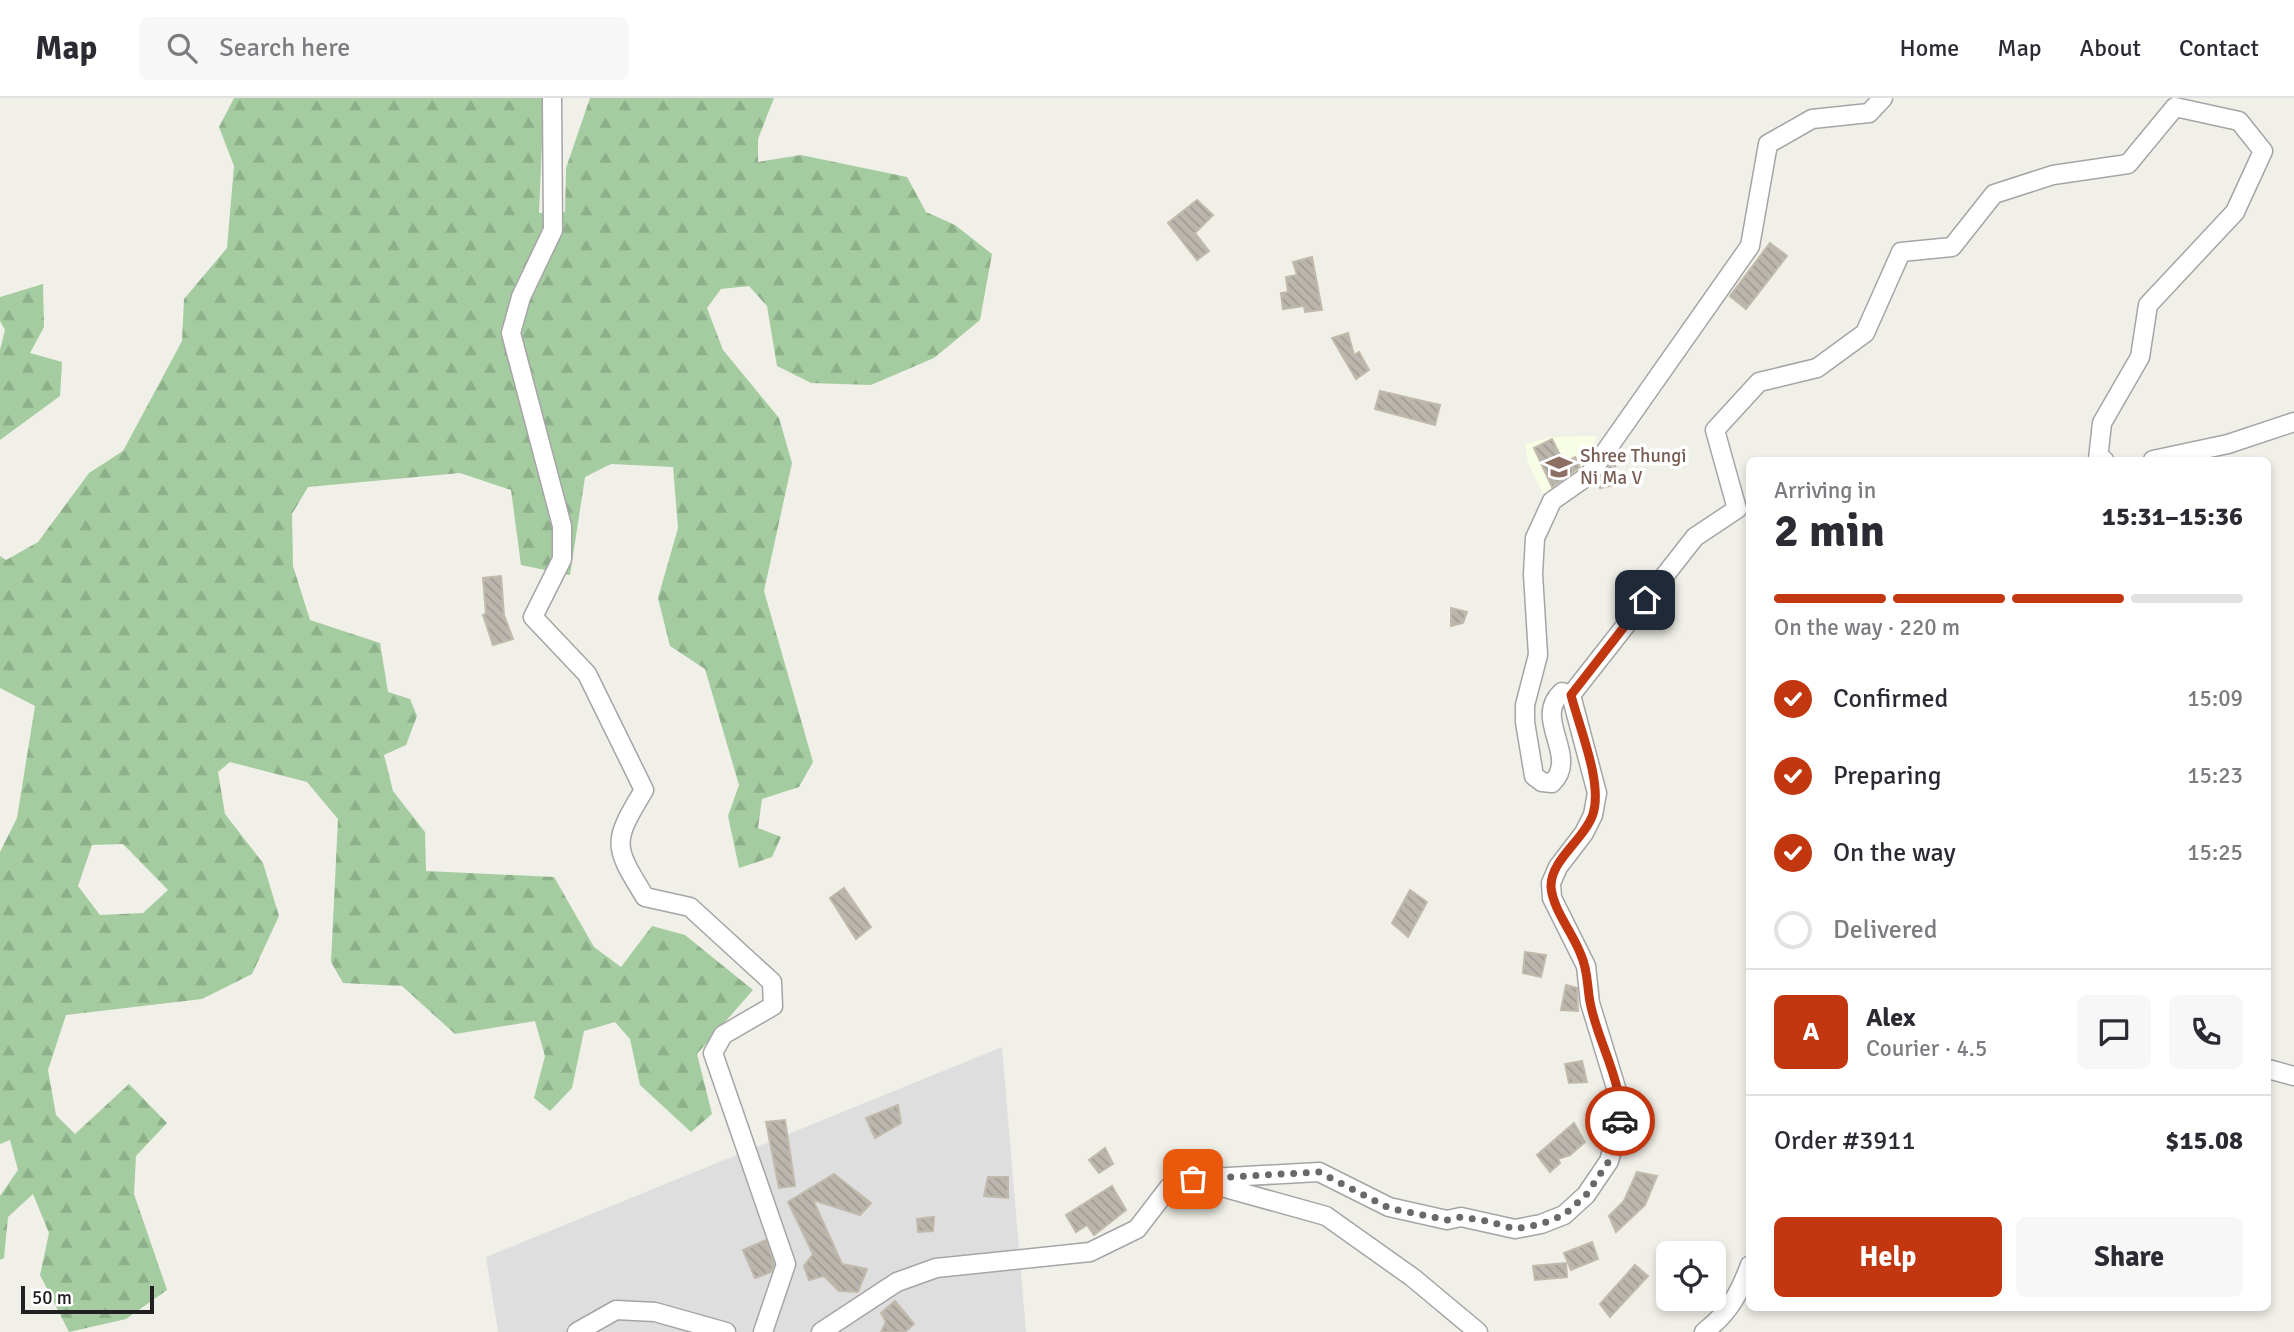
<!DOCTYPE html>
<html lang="en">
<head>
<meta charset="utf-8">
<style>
	:root { --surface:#fff; --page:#f7f7f7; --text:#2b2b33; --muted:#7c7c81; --line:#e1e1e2; --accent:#c23610 }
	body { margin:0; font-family:Signika,sans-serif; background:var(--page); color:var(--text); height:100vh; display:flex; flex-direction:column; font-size:26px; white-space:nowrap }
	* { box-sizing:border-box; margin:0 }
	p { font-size:23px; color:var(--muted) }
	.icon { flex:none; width:38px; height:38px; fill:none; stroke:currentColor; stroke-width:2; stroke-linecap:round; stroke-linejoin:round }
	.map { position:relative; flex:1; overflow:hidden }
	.drawer { position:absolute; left:1746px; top:359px; width:525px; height:854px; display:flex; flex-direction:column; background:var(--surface); border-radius:10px; box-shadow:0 4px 10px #0003 }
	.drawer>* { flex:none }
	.buttons { position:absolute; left:1656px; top:1143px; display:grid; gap:14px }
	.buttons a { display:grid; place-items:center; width:70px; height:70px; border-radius:10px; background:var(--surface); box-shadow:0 4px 10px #0003; font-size:35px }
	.scale { position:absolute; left:21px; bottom:18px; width:133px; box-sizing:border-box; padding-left:7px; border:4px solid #212121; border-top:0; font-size:19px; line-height:24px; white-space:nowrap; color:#212121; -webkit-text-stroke:5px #fff; paint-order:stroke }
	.pin { position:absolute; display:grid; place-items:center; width:60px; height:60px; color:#fff; margin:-30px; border-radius:14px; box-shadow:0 4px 10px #0006 }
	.courier { position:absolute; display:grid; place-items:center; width:70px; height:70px; margin:-35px; border:5px solid #c23610; border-radius:50%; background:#fff; color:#222; box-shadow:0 2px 9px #0007 }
	.head em { font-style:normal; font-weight:700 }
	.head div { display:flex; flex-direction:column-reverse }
	.head { display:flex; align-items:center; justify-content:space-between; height:119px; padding:0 28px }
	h1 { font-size:46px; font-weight:700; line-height:52px }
	.bar { display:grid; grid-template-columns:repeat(4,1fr); gap:10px 7px; align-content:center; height:84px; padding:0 28px }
	.bar i { height:9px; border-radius:5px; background:var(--line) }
	.bar .current { background:var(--accent) }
	.bar p { grid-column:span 4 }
	.line { display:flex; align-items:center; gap:18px; padding:0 28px; border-top:2px solid var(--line) }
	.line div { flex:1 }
	.round { display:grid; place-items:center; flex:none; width:74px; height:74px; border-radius:10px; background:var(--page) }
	ol { padding:0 28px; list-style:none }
	li { display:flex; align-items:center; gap:21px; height:77px }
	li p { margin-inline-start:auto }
	li .icon { padding:7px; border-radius:50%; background:var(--accent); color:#fff; stroke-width:4 }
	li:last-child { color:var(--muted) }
	li i { width:38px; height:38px; border:4px solid var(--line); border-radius:50% }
	.cta { display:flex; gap:14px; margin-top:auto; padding:14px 28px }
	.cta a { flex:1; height:80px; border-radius:10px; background:var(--accent); color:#fff; font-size:28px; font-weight:700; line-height:80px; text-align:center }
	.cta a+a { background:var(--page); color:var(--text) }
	header { display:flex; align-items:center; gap:42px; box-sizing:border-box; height:98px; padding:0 35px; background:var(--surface); border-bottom:2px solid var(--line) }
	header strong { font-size:33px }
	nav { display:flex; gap:38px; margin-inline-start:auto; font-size:24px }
	.search { width:490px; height:63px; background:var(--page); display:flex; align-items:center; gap:18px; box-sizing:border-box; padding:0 24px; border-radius:10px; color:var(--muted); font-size:26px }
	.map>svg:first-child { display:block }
	.residential { fill:#dfdede }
	.education { fill:#f8fde5 }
	.forest { fill:url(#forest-firs); fill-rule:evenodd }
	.building { fill:url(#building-back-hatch); stroke:#c1baac; stroke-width:2 }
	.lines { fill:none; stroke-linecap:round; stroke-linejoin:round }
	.minor-casing { stroke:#a5a5a5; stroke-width:21 }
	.minor { stroke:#fff; stroke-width:18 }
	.done { stroke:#696967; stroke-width:7; stroke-dasharray:0 12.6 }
	.route { stroke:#c23610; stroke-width:9 }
	.labels { text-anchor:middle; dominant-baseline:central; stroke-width:7; stroke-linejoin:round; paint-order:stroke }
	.education-label { font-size:19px; fill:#785e54; stroke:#fff; text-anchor:start }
</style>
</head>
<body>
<header>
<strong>Map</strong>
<div class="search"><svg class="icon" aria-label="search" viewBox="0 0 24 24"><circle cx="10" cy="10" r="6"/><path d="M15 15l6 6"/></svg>Search here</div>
<nav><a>Home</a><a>Map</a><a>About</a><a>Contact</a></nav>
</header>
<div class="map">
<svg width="2294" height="1234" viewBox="0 0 2294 1234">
	<defs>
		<pattern id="forest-firs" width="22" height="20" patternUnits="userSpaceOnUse" patternTransform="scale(1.75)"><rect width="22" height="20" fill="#a4cca0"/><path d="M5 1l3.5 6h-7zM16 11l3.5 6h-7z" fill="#8daf8a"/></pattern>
		<pattern id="building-back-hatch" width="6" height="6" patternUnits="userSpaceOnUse" patternTransform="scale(1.75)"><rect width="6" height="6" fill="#bab6ae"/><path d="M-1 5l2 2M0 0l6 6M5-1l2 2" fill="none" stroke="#a09c95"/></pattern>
	</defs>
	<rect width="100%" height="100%" fill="#f0f0e8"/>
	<polygon class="residential" points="1002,949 1026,1234 498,1234 486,1159"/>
	<polygon class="education" points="1597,338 1587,359 1590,372 1552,398 1542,394 1528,365 1525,346 1552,339"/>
	<g class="forest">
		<path d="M234,0H544L539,115L565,114L566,70L590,0H774L758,41V64L801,57L907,79L926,114L955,127L992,156L980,222L934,260L871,287L811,285L777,268L767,208L749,188L721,191L707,210L723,252L779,320L792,365L764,493L813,664L799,689L762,701L758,730L781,739L772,759L739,770L728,718L739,687L705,571L670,548L658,500L678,430L673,369L611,366L585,379L570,477L521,467L511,392L460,375L308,389L292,416L293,468L310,522L380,545L388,594L410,601L417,618L406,647L384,657L393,693L425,734L426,773L554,779L594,849L621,869L652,828L685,837L753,892L697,956L712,1016L691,1034L640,987L630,941L615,924L584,933L572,990L550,1013L534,1000L545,958L535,923L455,936L402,888L343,885L331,864L338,721L307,684L230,664L218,674L225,716L263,765L279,818L252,876L202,901L66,917L48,972L56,1017L75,1036L129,986L167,1025L136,1058L134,1096L167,1192L126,1221L69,1234L40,1177L49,1135L33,1096L8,1119L4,1160L0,1162V1098L18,1072L10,1042L0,1046V754L17,720L35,608L0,590V458L6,462L38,444L89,375L123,353L182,243L184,201L227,150L234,68L219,29ZM123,746L168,792L143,815L100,817L78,788L92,747Z"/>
		<polygon points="43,186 44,229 30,255 62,264 60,298 0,342 0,252 5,232 0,223 0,199"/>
	</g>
	<g class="building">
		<polygon points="1197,102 1213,117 1195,135 1209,153 1197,162 1168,125"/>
		<polygon points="1770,145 1787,158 1746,211 1730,198"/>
		<polygon points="1312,159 1322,212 1305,214 1304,208 1283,211 1281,195 1288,194 1286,179 1297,177 1293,164"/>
		<polygon points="1348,235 1354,257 1359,254 1369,272 1356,281 1332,240"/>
		<polygon points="1380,293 1440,307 1435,327 1375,311"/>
		<polygon points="1552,341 1564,365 1575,359 1580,369 1552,389 1534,350"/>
		<polygon points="1615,367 1619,386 1600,390 1598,384 1609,368"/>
		<polygon points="501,478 504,517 513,541 493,547 483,517 486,516 483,480"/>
		<polygon points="1451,510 1467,514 1463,525 1451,528"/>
		<polygon points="844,790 871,829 856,841 830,800"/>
		<polygon points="1410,792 1427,804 1408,839 1392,825"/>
		<polygon points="1525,854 1546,857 1541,879 1523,875"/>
		<polygon points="1566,887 1577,890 1578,913 1561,912"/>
		<polygon points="1582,963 1587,984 1569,985 1565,966"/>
		<polygon points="898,1007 901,1025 875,1040 866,1020"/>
		<polygon points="785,1022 795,1088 779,1090 766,1024"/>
		<polygon points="1574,1025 1585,1044 1570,1057 1558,1061 1560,1065 1550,1074 1537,1057"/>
		<polygon points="1105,1050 1113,1066 1099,1075 1089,1062"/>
		<polygon points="1637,1074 1657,1078 1645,1107 1616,1134 1609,1118 1624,1103"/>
		<polygon points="834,1076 871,1105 860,1117 813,1102 842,1166 867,1171 858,1194 839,1193 824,1178 809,1182 804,1168 813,1156 788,1104"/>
		<polygon points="988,1079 1008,1079 1008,1100 984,1098"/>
		<polygon points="1112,1088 1126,1112 1094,1137 1087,1127 1076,1134 1066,1117"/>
		<polygon points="934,1119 933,1133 918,1134 917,1121"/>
		<polygon points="766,1142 774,1166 771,1174 755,1180 743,1152"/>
		<polygon points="1592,1144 1598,1161 1571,1172 1564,1155"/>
		<polygon points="1566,1165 1567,1179 1535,1182 1533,1168"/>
		<polygon points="1635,1167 1648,1178 1610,1219 1600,1206"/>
		<polygon points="895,1203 914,1226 905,1234 881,1234 886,1224 881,1215"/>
	</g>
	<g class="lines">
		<g class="minor-casing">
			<g id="minor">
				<path d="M552,0L553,132L521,199L511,235L562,428V461L533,519L587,576L644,692C612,745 613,747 645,799L690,809L772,884L773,908L723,937L713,955L786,1166L763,1234"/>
				<polyline points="2153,362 2228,346 2294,324"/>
				<polyline points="1571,597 1695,439 1737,411 1715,332 1759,284 1817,270 1865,235 1901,154 1952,149 1994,96 2053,77 2128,66 2175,9 2239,23 2263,53 2235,114 2148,207 2140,259 2102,325 2098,361 2104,362"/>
				<polyline points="2268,971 2294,978"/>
				<path d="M1193,1081L1319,1074L1389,1109L1447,1122L1461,1119L1515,1131L1541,1126L1564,1117L1586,1097L1609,1063L1621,1019L1617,993L1590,905L1586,868L1552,800L1551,785L1558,769L1584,735L1593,717L1597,695L1571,597L1562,594C1532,621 1580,658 1552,685L1542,684L1534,678L1525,624V607L1538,557L1533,476L1535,440L1552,403L1589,377L1750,148L1768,46L1812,21L1869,15L1883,0"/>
				<polyline points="577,1234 616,1212 655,1214 726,1234"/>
				<polyline points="821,1234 897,1184 936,1170 1090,1154 1137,1131 1170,1088 1193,1081 1326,1118 1412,1179 1478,1234"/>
				<path d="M1704,1234C1729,1215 1739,1196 1750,1167"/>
			</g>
		</g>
		<use href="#minor" class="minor"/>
	</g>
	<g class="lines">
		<polyline class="done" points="1193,1081 1319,1074 1389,1110 1447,1122 1461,1119 1487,1123 1515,1131 1541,1126 1564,1117 1586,1097 1609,1063 1620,1023"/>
		<path class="route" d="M1620,1023C1623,982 1597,943 1590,904C1587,888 1588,872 1581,857C1573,835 1553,812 1551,789C1550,762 1585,741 1593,716C1603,685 1579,629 1571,597L1645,502"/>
	</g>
	<defs>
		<g id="school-bare" transform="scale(2.1)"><path d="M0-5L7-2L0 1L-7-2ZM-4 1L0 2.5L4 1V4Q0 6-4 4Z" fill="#8d6e63" stroke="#fff" stroke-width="2.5" paint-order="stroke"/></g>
	</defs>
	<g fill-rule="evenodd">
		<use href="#school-bare" x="1559" y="369"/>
	</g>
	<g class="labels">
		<g class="education-label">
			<text x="1580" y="358">Shree Thungi<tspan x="1580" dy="22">Ni Ma V</tspan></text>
		</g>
	</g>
</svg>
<div class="buttons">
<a><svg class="icon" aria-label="locate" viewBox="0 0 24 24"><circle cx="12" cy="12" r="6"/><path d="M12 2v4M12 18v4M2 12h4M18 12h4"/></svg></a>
</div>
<div class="scale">50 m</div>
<div class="pin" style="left:1193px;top:1081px;background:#ea580c"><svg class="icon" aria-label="bag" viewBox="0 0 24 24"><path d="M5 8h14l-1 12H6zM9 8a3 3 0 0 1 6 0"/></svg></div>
<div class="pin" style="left:1645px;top:502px;background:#1f2937"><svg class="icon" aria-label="home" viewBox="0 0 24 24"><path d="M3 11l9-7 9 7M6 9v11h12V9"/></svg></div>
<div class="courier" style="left:1620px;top:1023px"><svg class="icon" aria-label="car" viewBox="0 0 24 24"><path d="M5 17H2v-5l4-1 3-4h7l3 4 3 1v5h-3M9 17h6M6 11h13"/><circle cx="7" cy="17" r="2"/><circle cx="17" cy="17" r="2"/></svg></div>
<section class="drawer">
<div class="head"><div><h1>2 min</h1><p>Arriving in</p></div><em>15:31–15:36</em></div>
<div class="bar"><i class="current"></i><i class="current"></i><i class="current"></i><i></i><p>On the way · 220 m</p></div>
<ol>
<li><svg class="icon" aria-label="check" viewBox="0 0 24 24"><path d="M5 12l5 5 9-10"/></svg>Confirmed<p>15:09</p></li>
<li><svg class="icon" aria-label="check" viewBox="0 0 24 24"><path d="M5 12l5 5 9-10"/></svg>Preparing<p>15:23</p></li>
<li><svg class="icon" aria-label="check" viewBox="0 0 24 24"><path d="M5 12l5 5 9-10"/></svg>On the way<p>15:25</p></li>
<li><i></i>Delivered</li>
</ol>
<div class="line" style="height:126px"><b class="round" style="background:var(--accent);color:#fff">A</b><div><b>Alex</b><p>Courier · 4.5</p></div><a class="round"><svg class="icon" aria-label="chat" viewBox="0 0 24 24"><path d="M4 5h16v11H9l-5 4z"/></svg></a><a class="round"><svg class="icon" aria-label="phone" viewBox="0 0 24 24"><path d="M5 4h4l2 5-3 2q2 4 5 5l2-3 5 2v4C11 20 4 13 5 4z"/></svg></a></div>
<div class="line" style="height:91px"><div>Order #3911</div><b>$15.08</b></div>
<div class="cta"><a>Help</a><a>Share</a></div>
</section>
</div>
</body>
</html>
